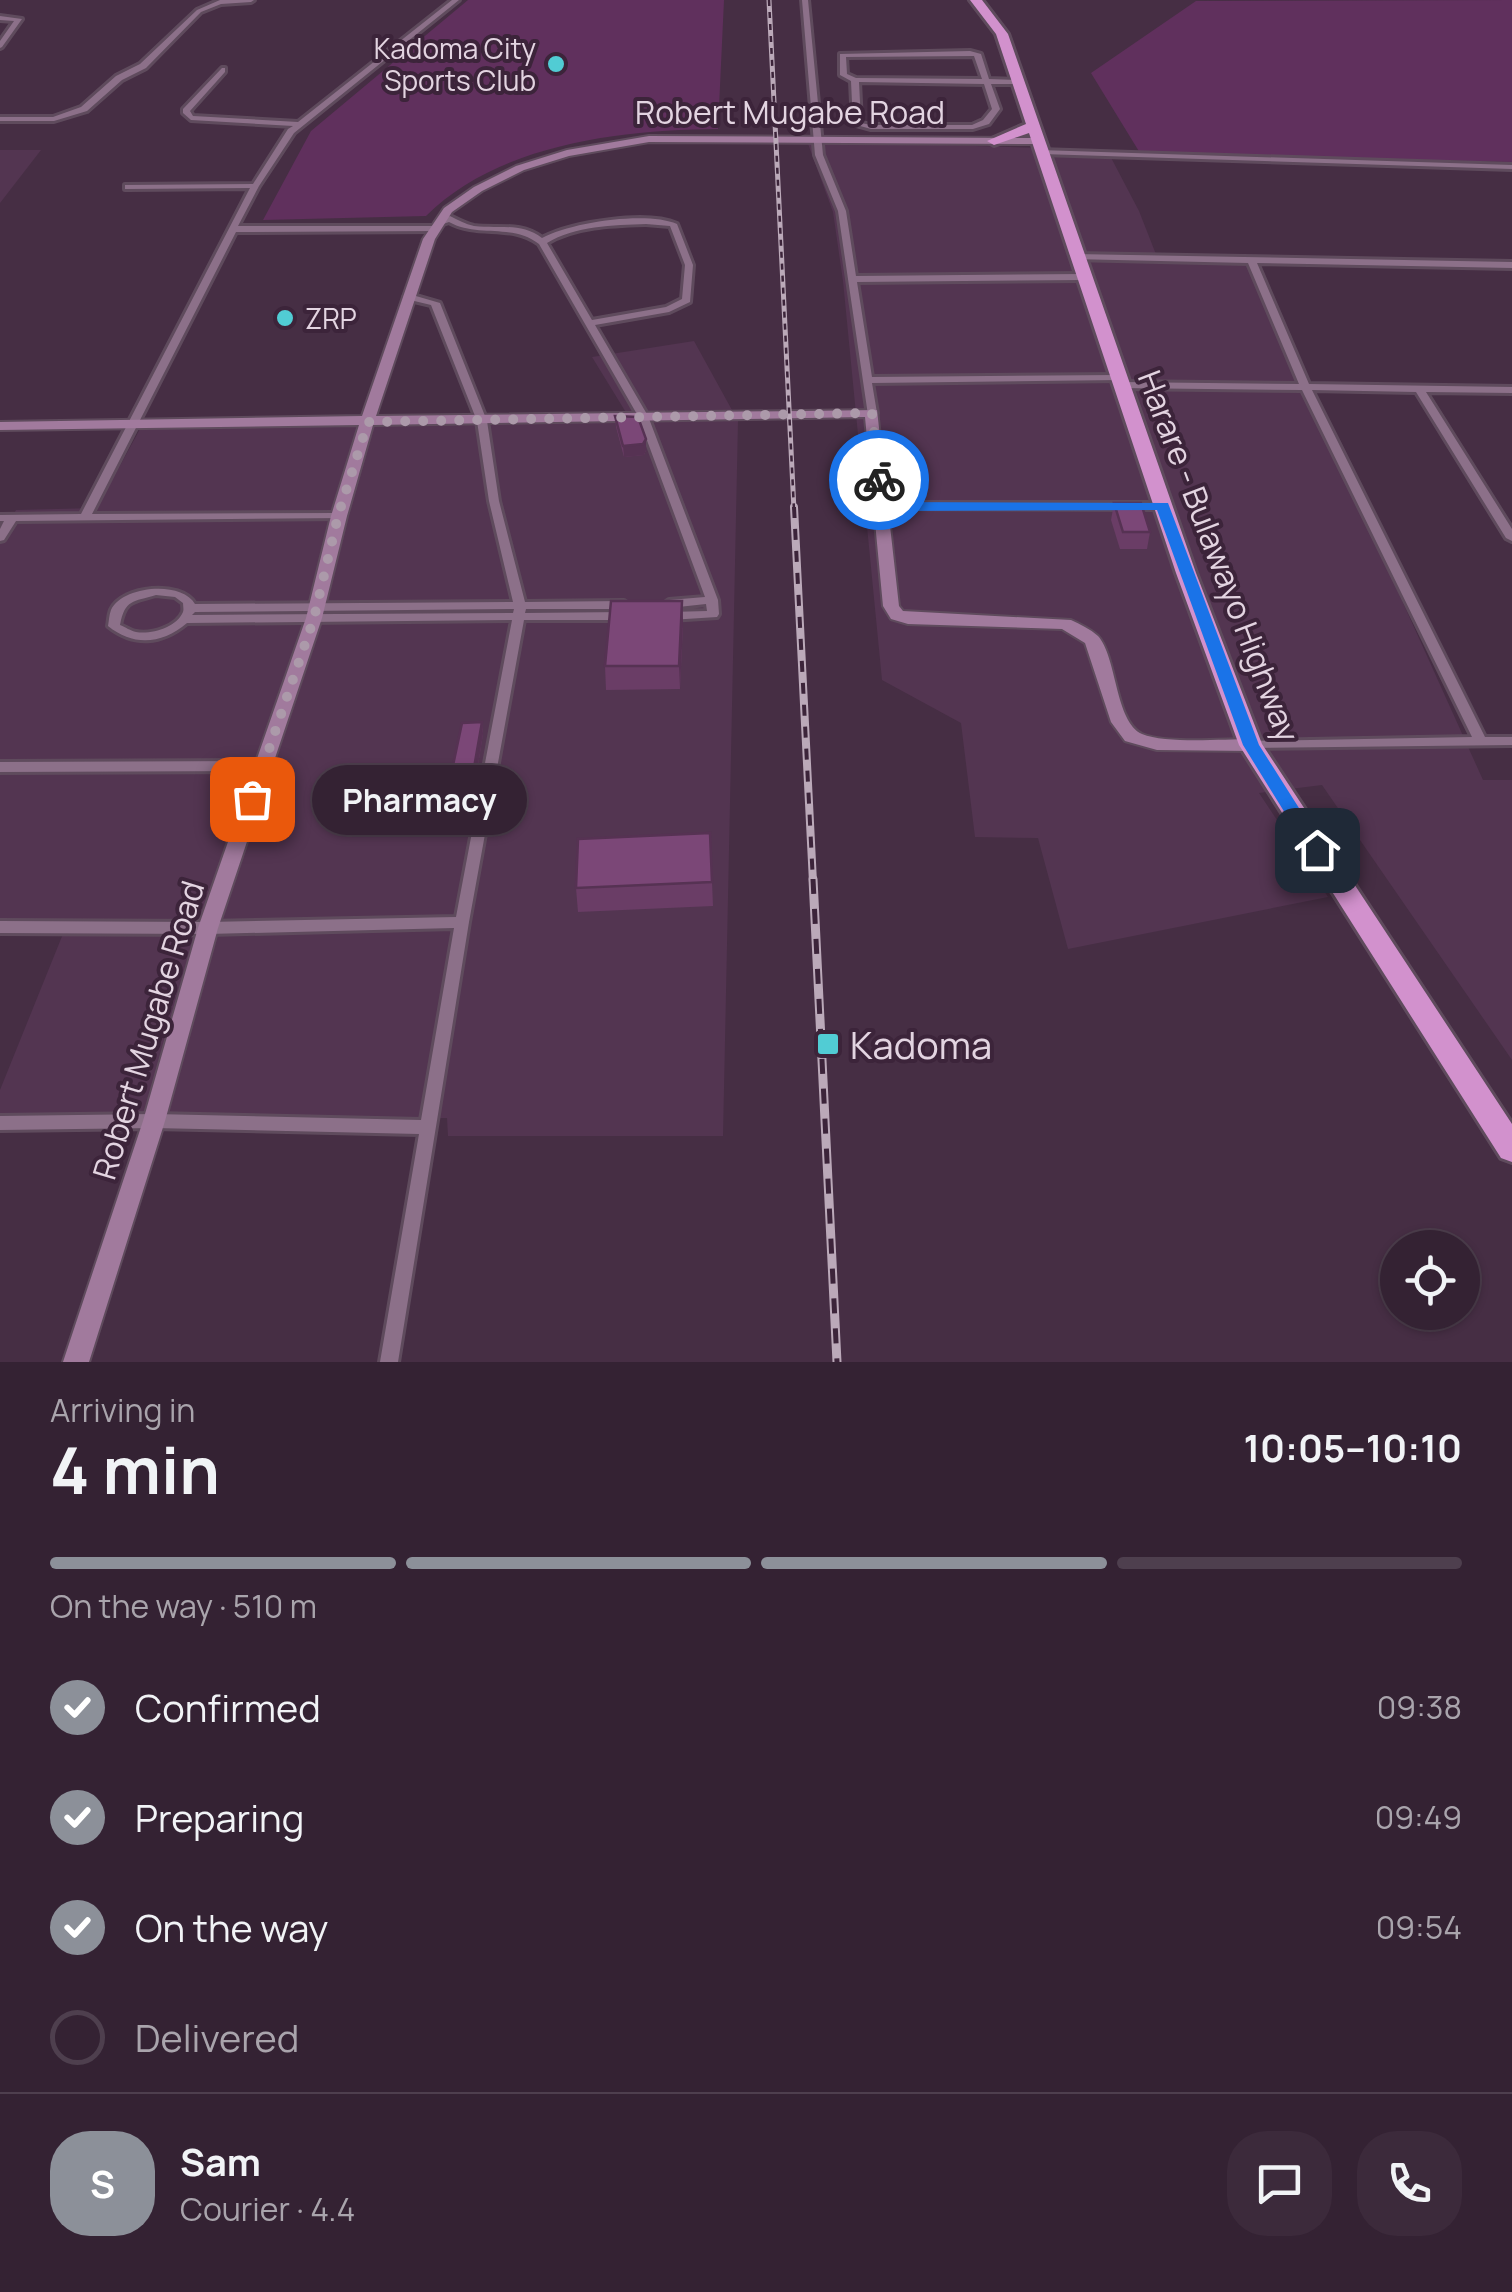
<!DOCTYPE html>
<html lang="en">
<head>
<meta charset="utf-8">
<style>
	:root { --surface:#342233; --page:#3c2a3b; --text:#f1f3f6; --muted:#a9a4ac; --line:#4e3f4e; --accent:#8c9099 }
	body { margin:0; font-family:Manrope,sans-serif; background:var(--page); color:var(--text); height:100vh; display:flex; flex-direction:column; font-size:38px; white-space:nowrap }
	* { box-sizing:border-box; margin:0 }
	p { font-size:32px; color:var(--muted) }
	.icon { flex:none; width:55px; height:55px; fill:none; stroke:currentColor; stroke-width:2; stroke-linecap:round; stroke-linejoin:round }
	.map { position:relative; height:1362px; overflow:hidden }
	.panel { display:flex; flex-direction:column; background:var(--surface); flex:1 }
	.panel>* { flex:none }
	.tools { position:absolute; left:1380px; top:1230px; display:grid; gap:20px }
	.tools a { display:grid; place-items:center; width:100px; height:100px; border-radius:50%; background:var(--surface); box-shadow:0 2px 8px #0004,0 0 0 2px var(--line); font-size:50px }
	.pin { position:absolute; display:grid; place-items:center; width:85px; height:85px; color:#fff; margin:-42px; border-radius:20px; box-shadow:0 5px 15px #0006 }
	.courier { position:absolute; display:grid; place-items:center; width:100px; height:100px; margin:-50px; border:8px solid #1a73e8; border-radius:50%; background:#fff; color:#222; box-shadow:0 2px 12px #0007 }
	.bubble { position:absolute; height:70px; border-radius:35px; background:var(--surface); box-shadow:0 2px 8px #0004,0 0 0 2px var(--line); font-size:32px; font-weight:700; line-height:70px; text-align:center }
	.headline em { font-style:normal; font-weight:700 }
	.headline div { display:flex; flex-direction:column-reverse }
	.headline { display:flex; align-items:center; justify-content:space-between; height:170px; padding:0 50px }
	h1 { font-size:65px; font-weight:700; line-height:75px }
	.bar { display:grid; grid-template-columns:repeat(4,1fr); gap:15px 10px; align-content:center; height:120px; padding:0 50px }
	.bar i { height:12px; border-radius:8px; background:var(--line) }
	.bar .on { background:var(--accent) }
	.bar p { grid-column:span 4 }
	.line { display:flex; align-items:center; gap:25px; padding:0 50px; border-top:2px solid var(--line) }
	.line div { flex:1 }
	.round { display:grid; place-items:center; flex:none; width:105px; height:105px; border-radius:40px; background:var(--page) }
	ol { padding:0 50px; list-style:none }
	li { display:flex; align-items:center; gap:30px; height:110px }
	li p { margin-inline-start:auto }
	li .icon { padding:10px; border-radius:50%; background:var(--accent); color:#fff; stroke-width:4 }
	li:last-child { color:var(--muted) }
	li i { width:55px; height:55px; border:5px solid var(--line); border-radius:50% }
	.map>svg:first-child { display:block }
	.built { fill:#533551 }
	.green { fill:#60305d }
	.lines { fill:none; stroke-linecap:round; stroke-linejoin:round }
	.street-casing { stroke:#5f4b5d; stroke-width:6 }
	.secondary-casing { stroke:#5f4b5d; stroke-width:4 }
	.highway-casing { stroke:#5f4b5d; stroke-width:6 }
	.street { fill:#8c7089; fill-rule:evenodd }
	.secondary { fill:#a17a9d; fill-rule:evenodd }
	.highway { fill:#d291cd; fill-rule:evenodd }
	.rail-far2-casing { stroke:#bba9b9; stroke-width:5 }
	.rail-far1-casing { stroke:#bba9b9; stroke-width:8 }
	.rail-casing { stroke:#bba9b9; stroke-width:9 }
	.rail-far2 { stroke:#3c243a; stroke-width:2.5; stroke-dasharray:6; stroke-linecap:butt }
	.rail-far1 { stroke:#3c243a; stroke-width:4; stroke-dasharray:11; stroke-linecap:butt }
	.rail { stroke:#3c243a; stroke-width:5; stroke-dasharray:15; stroke-linecap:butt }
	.wall { fill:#6a3d66 }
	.shaded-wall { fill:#563253 }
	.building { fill:#7b4777; stroke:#563253; stroke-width:2.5 }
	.route { fill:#1a73e8 }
	.done { stroke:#ac9aaa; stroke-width:10; stroke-dasharray:0 18 }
	.poi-dot { fill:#51ccd4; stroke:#3c243a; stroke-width:4 }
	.labels { text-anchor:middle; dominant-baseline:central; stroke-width:8; stroke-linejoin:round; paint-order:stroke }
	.far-poi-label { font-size:28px; fill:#e3d4e1; stroke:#3c243a; text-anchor:end }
	.street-label { font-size:32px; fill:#e3d4e1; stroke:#3c243a }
	.near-poi-label { font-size:38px; fill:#e3d4e1; stroke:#3c243a; text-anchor:start }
</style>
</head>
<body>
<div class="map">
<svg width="1512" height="1362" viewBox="0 0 1512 1362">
	<rect width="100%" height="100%" fill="#462e44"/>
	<g class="built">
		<polygon points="807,141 1107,150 1139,211 1159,262 1250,264 1483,780 1512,780 1512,1060 1322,785 1259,793 1328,897 1068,949 1038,838 975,837 961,723 882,680 843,281 833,212"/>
		<polygon points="0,150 41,150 0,203"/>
		<polygon points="694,341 738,421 723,1136 448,1136 447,1118 0,1117 0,1090 69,919 0,919 0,538 16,510 97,508 140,429 630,419 592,357"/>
	</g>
	<g class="green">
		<path d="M468,0H724L718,129C620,130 498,144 426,216L263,220L311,131Z"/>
		<polygon points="1512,0 1512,162 1140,153 1091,73 1196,1"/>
	</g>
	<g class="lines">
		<g class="street-casing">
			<g id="street">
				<polygon points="220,0 254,0 251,2 221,4 201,12 146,68 122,80 87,111 54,121 0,121 0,117 53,117 81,107 116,76 140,64 197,10"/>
				<polygon points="452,0 459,0 294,133 259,186 238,226 435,226 439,229 438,231 236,232 92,514 339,513 345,516 343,518 16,521 4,540 0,541 0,529 4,521 0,521 0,515 81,514 250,188 128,189 125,189 125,185 253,184 288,129 293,126 191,120 183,113 183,109 222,68 225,68 225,72 190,111 193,116 298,122"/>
				<polygon points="802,0 808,0 823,155 846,211 856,276 1083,274 1087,277 1083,280 857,282 872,377 1117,375 1122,378 1120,380 872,383 877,413 876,415 868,415 838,211 815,155"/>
				<polygon points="0,16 22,19 2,47 0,48 0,41 14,21 0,20"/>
				<path d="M970,51L981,54L989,79L1019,80L1023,82L1019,84H991L1000,109L989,124L973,129H871L853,124L851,81L840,75V54ZM974,56L982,79L856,78L847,74L846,57ZM859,82L984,84L992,109L983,120L972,125H871L861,123Z"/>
				<polygon points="1039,150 1512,165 1512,169 1042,154 1039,154"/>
				<path d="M450,216C458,220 465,224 474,226C499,229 521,222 542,238C572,222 647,211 677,224L693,265L690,302L669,312L595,325L648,416L718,600L719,614L717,617L670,620L664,616L670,612L707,611L706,604L669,608L663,604L669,600L705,597L638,416L539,244C512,223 478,238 449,222L440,225L436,222ZM646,224L670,226L685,265L682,299L666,307L592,320L547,243C575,226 613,225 646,224Z"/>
				<polygon points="1075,254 1512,262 1512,268 1257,263 1309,384 1512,387 1512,393 1426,392 1512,529 1512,541 1506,538 1416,392 1312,390 1485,737 1512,737 1512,745 1246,748 1244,745 1251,741 1472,737 1302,390 1120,388 1115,385 1120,382 1299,384 1248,263 1072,259 1071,257"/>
				<path d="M409,294L440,303L487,421L499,501L525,602L624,601L630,605L624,609H526L525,613L625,612L631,616L625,620H524L469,922L398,1362H380L419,1134L154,1128L0,1130V1116L154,1114L421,1120L454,928L208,934L0,933V921L208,922L456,917L512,620L187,623C162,644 134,647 108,626C109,621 109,615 111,610C122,586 181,580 195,604L513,602L489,501L477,421L431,305L406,299L404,297ZM156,595L175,597L183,603C183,606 184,609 183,612C177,627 151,635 136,632C131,631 125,627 120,625C125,599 133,602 156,595ZM514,609L513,613L192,615L195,612Z"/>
				<polygon points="882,503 1163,503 1168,506 1163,509 878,508 877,506"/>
				<polygon points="262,761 269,766 262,771 0,772 0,762"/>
			</g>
		</g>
		<g class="secondary-casing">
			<path id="secondary" d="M649,136L1039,138L1044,141L1039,144L649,142L569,156L524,170L482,191L452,212L435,239L376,416L877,410L899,606L903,611L1071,620C1080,624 1090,629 1098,636C1117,657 1115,722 1142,734C1166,744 1223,739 1251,739L1260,745L1251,751L1157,750L1125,741L1111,722L1085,643L1062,629L908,624L891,619L883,606L865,417L373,425L347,516L322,618L218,928L165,1121L89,1362H63L143,1121L198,928L306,618L331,516L359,425L0,430V422L362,416L423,239L444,208L474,187L516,166L567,150Z"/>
		</g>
		<g class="highway-casing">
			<polygon id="highway" points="970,0 982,0 1008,34 1196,573 1262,744 1512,1124 1512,1162 1501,1158 1239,745 1176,573 1029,133 994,145 987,141 1026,124 996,34"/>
		</g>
		<use href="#street" class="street"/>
		<use href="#secondary" class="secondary"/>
		<use href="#highway" class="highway"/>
		<g class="rail-far2-casing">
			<polyline id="rail-far2" points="769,0 794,510"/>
		</g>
		<g class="rail-far1-casing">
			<polyline id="rail-far1" points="794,507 813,882"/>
		</g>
		<g class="rail-casing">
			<polyline id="rail" points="813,879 837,1362"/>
		</g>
		<use href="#rail-far2" class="rail-far2"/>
		<use href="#rail-far1" class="rail-far1"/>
		<use href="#rail" class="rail"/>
	</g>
	<g class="wall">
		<polygon points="615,416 646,439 646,450 644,455 624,457 616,427"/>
		<polygon points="1114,503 1150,532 1147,549 1120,549 1111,520"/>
		<polygon points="682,601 683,624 680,689 606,690 605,666"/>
		<polygon points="482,722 483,734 470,815 447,815 445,803"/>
		<polygon points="710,833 713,906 578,912 576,888"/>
	</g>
	<g class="shaded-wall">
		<polygon points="646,439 646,450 644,455 624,457 623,446"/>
		<polygon points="682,601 683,624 680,689 679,666"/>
		<polygon points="482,722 483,734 470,815 468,802"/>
	</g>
	<g class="building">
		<polygon points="615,416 638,417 646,439 643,444 623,446"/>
		<polygon points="1114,503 1141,503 1150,532 1123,532"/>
		<polygon points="611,601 682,601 679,666 605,666"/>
		<polygon points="482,722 468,802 445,803 462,723"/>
		<polygon points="710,833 712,882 576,888 578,839"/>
	</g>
	<polygon class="route" points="874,477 886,480 889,502 1168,503 1259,745 1323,846 1323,855 1311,855 1243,745 1157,510 882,511 875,506"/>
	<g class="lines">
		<polyline class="done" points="252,799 314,618 338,516 368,422 872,413 879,480"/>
	</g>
	<g class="poi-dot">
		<circle cx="556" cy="64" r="10"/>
		<circle cx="285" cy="318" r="10"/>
		<rect x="816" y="1032" width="24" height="24" rx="5"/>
	</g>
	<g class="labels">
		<g class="far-poi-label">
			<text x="536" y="48">Kadoma City<tspan x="536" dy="32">Sports Club</tspan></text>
			<text x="305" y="318" text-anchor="start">ZRP</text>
		</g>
		<g class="street-label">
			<text x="790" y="112">Robert Mugabe Road</text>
			<text transform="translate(1219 556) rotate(69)">Harare - Bulawayo Highway</text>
			<text transform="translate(148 1030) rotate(-73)">Robert Mugabe Road</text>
		</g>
		<g class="near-poi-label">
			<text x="850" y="1044">Kadoma</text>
		</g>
	</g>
</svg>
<div class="tools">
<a><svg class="icon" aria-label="locate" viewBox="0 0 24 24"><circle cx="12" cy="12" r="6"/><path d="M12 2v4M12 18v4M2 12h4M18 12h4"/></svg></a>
</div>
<div class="pin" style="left:252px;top:799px;background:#ea580c"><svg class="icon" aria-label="bag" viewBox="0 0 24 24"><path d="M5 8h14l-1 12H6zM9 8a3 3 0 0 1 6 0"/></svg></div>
<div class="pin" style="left:1317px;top:850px;background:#1f2937"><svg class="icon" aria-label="home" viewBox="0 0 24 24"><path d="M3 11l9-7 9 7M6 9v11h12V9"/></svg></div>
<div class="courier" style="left:879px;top:480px"><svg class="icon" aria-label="bike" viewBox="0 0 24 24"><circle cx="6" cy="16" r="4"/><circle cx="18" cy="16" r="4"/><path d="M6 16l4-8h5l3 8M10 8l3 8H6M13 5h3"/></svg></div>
<div class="bubble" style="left:312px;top:765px;width:215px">Pharmacy</div>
</div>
<section class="panel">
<div class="headline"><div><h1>4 min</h1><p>Arriving in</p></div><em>10:05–10:10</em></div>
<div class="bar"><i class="on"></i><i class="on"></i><i class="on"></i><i></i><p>On the way · 510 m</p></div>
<ol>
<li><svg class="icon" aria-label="check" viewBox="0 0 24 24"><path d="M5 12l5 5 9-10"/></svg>Confirmed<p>09:38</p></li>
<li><svg class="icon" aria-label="check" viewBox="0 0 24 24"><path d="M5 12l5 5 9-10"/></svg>Preparing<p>09:49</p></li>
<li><svg class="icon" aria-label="check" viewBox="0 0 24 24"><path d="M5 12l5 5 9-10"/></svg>On the way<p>09:54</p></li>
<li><i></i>Delivered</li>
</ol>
<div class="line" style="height:180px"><b class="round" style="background:var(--accent);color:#fff">S</b><div><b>Sam</b><p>Courier · 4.4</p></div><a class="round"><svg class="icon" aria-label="chat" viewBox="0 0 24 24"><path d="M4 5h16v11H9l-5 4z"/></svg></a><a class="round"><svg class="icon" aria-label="phone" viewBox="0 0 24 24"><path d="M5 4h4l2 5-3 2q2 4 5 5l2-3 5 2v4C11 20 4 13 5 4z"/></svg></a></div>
</section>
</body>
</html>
